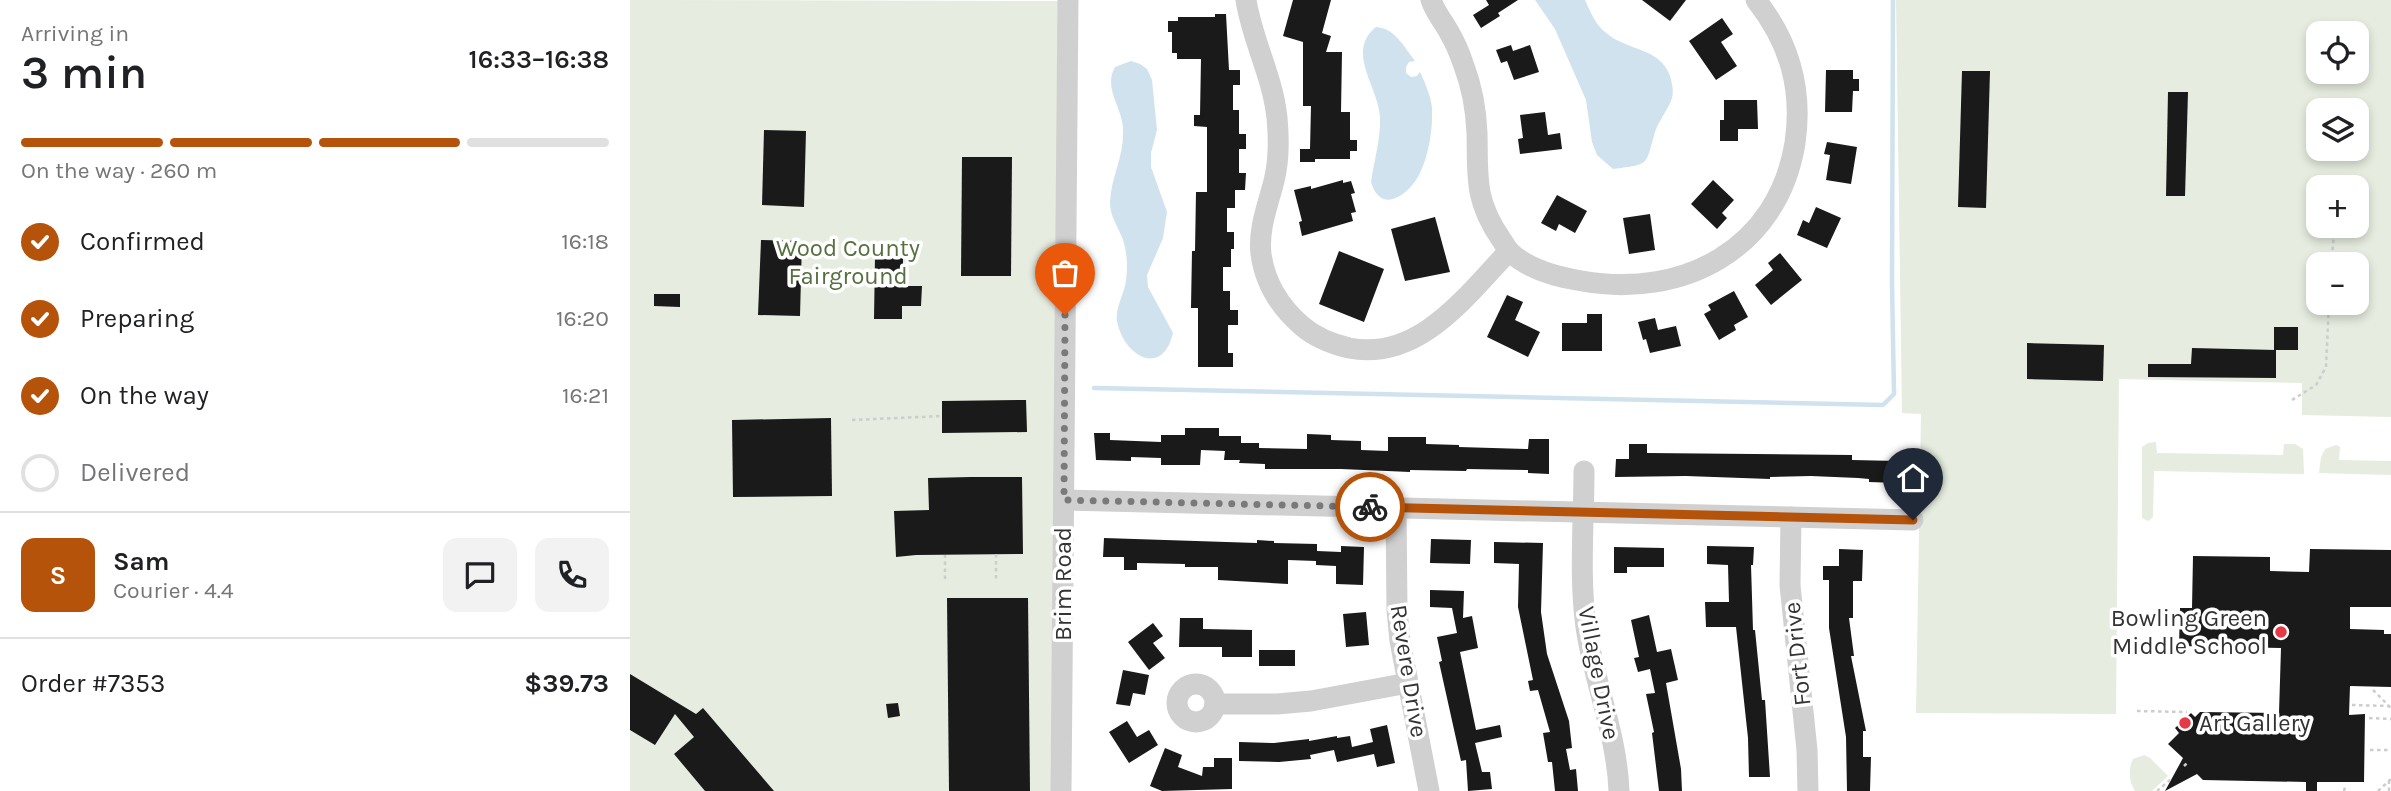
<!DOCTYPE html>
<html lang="en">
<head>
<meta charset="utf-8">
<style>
	:root { --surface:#fff; --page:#f2f2f2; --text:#202124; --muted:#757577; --line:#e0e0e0; --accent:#b45309 }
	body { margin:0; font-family:Karla,sans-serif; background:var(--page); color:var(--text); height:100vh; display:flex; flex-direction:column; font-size:26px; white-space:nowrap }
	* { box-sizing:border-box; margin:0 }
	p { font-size:23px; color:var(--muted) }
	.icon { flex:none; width:38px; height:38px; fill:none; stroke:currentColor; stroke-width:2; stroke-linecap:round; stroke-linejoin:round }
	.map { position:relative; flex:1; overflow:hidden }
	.sheet { display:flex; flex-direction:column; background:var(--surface); width:630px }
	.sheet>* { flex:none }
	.tools { position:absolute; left:1676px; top:21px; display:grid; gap:14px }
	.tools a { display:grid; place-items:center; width:63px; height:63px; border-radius:14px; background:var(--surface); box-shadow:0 4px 10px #0003; font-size:35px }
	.pin { position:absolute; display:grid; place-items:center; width:60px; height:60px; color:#fff; margin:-72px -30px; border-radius:50% 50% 50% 0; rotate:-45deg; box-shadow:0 0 7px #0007 }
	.pin .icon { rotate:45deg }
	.courier { position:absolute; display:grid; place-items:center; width:70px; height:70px; margin:-35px; border:5px solid #b45309; border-radius:50%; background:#fff; color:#222; box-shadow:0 2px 9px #0007 }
	.headline em { font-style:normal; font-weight:600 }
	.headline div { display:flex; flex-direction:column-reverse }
	.headline { display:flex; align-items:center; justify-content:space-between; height:119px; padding:0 21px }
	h1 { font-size:46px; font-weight:600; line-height:52px }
	.bar { display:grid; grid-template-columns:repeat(4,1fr); gap:10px 7px; align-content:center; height:84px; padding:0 21px }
	.bar i { height:9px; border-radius:5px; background:var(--line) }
	.bar .on { background:var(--accent) }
	.bar p { grid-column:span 4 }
	.line { display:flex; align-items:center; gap:18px; padding:0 21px; border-top:2px solid var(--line) }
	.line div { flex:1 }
	.round { display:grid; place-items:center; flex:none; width:74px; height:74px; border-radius:14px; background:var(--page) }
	ol { padding:0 21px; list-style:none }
	li { display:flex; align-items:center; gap:21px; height:77px }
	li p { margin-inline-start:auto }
	li .icon { padding:7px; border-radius:50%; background:var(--accent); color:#fff; stroke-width:4 }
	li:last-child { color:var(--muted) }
	li i { width:38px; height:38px; border:4px solid var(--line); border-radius:50% }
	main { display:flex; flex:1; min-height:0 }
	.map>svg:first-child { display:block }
	.green { fill:#e6ecdf; fill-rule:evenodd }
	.water { fill:#cfe2ee }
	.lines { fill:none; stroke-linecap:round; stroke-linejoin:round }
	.stream { stroke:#cfe2ee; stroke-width:4.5 }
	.building { fill:#1a1a1a }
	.path { stroke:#cdcdcd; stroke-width:2.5; stroke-dasharray:3.5 3.5; stroke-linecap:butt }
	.minor { stroke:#d0d0d0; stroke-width:21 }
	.done { stroke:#7a7a7a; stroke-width:7; stroke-dasharray:0 12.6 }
	.route { stroke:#b45309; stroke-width:9 }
	.poi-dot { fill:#e63946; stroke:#fff; stroke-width:2.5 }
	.labels { text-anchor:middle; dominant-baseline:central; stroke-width:7; stroke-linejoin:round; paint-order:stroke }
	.park-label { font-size:24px; fill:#56703f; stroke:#fff }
	.street-label { font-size:24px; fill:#333; stroke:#fff }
	.poi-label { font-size:24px; fill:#333; stroke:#fff; text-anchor:end }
</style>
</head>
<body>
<main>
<section class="sheet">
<div class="headline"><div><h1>3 min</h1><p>Arriving in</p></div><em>16:33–16:38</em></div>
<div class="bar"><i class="on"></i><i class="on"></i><i class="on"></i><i></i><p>On the way · 260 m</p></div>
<ol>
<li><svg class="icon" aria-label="check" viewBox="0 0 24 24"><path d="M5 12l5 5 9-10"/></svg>Confirmed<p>16:18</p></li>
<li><svg class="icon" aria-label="check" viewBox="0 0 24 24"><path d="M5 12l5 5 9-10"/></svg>Preparing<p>16:20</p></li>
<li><svg class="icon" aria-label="check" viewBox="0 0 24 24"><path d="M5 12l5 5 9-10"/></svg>On the way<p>16:21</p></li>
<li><i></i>Delivered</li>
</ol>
<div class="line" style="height:126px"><b class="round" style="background:var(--accent);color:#fff">S</b><div><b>Sam</b><p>Courier · 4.4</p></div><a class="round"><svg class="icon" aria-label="chat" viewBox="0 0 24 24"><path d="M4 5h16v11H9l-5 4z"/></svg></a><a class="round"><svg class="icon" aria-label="phone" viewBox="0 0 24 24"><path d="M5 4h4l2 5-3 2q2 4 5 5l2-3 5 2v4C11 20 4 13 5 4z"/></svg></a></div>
<div class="line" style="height:91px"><div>Order #7353</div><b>$39.73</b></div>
</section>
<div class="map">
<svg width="1761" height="791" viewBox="0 0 1761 791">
	<rect width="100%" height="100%" fill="#fff"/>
	<g class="green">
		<polygon points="0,0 438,1 431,791 0,791"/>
		<path d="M1266,0H1761V417L1672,415V383L1489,379L1486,714L1286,713L1291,414L1272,413ZM1689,33H1727V72H1689ZM1689,110H1727V149H1689ZM1689,187H1727V226H1689ZM1689,264H1727V303H1689Z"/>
		<polygon points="1526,442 1527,453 1653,455 1654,444 1665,444 1673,449 1674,474 1524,471 1523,517 1518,521 1512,518 1512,447 1518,443"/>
		<polygon points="1706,445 1710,447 1709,460 1761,461 1761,475 1689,473 1691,457 1695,449"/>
		<path d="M1514,755L1520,758L1538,776L1522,791H1505C1499,782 1498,769 1503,759Z"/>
	</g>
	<g class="water">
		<path d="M905,0H955C960,11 965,24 975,32C996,51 1030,47 1040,76C1042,83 1044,91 1042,98C1038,110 1029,120 1025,132C1015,166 1021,164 983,169L967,155L962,142L956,100L925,29Z"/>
		<path d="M746,27C765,28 774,47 785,61L779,62L776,67V73L781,77L787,76L790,72C795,83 801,96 802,108C803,128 799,154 790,173C780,194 751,216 741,182C744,161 751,138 750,117C749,87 715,52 746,27Z"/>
		<path d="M501,61L510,64L517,69L522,80L527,130L521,153V167L537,212L533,238L517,275L518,287L543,333C532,379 493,355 487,321C485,307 495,293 496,280C498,266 497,250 492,237C487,225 480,216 480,202C481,177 495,154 493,128C492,107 473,88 485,67Z"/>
	</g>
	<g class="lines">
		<polyline class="stream" points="464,388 1253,405 1264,394 1262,283 1263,0"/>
	</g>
	<g class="building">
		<polygon points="663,0 701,0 692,33 701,36 696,52 712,52 711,112 720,112 720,140 727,140 727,151 720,151 720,159 685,159 685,162 670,162 670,149 680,149 681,106 673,106 673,42 653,36"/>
		<polygon points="856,0 888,0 868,13 870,16 851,28 843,15 859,5"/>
		<polygon points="1012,0 1056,0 1040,21"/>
		<polygon points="585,14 596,14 599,70 610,70 610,85 603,85 603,110 609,110 609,134 616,134 616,149 609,149 609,173 616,173 615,190 605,190 605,208 597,208 597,232 604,232 604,249 601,249 601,267 593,267 593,291 600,291 600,310 608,310 608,325 598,325 598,353 603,353 603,367 568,367 568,308 561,308 562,251 565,251 566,192 577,192 577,127 564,126 564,115 570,115 571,59 547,59 547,53 542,53 542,32 538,32 538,21 548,21 548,17 585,17"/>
		<polygon points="1092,18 1103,34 1091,42 1107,66 1086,80 1059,41"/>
		<polygon points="881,45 883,51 900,45 909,72 884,80 877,61 871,63 866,50"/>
		<polygon points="1196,70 1223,70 1223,79 1229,79 1229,91 1223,91 1222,112 1195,112"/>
		<polygon points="1332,71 1360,71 1356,208 1328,207"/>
		<polygon points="1538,92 1558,92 1555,196 1536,196"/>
		<polygon points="1094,100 1127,100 1128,129 1108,129 1108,141 1090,141 1090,120 1094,120"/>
		<polygon points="915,112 918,135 930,133 932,149 890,154 888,139 893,138 890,115"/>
		<polygon points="134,130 176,131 174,207 132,205"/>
		<polygon points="1197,142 1227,147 1221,184 1196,180 1200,155 1194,154"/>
		<polygon points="332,157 382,157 381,276 331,276"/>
		<polygon points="713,180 713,183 721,181 725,193 721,194 726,212 721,213 723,221 672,236 669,222 672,221 664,190 681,186 681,189"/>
		<polygon points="1083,180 1104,200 1092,213 1097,218 1087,229 1061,204"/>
		<polygon points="927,195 957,211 945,233 929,224 926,231 911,223"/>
		<polygon points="1186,207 1211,218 1197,248 1167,235 1173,220 1179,223"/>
		<polygon points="1020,214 1025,250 999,254 993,218"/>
		<polygon points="805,217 820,272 775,281 761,229"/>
		<polygon points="131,240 172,241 170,316 128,315"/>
		<polygon points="709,251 754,269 734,322 689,304"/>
		<polygon points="1150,253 1172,280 1141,305 1125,285 1143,270 1138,263"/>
		<polygon points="245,256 273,256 273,286 292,286 291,306 272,306 272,319 244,319"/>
		<polygon points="1104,291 1118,317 1104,325 1106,330 1089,340 1074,314 1081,310 1078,305"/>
		<polygon points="24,294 50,294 50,307 24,306"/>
		<polygon points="877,295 893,302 885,320 910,332 898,357 857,337"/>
		<polygon points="957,314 972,314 972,351 932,351 932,323 957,323"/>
		<polygon points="1025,318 1028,330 1046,326 1051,346 1020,353 1016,339 1013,340 1008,322"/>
		<rect x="1644" y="327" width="24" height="23"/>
		<polygon points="1397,343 1474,345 1473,381 1397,379"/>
		<polygon points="1562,348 1646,350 1646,378 1518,377 1518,364 1561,364"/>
		<polygon points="396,400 397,432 312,433 312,401"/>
		<polygon points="201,418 202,496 103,497 102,420"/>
		<polygon points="555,428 589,428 589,436 611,436 611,443 629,443 629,448 677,449 677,434 701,435 701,440 731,441 731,450 758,451 758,437 796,437 796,444 829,445 829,447 898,449 899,439 919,439 919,474 898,473 898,470 837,469 836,471 780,470 780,472 711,469 635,469 635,464 609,463 610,460 594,460 595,451 571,450 570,465 531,465 531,458 501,457 501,461 466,460 464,433 480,433 480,440 531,442 531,435 555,435"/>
		<polygon points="999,444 1017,444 1017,453 1222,455 1222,460 1268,461 1267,483 1239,482 1239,479 1228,478 1181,476 1140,477 1140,479 1056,476 985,477 986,459 999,459"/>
		<polygon points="341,477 392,477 393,554 286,555 266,557 264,511 299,510 298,478"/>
		<polygon points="474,538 627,543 627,540 644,541 644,543 687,544 687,551 711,552 711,546 734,547 733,585 706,584 706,566 686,565 686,561 658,560 658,584 588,580 588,567 555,567 555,564 507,563 507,570 494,570 494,557 473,557"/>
		<polygon points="801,539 841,540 840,564 800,563"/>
		<polygon points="864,542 913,543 911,612 917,654 939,721 942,748 936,749 940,770 946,769 948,791 925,791 922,762 918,762 913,733 920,732 908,690 900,691 898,681 903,680 888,607 889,564 864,563"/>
		<polygon points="1077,546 1124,547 1123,565 1121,565 1123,630 1125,630 1132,700 1135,700 1140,777 1119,777 1118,738 1106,627 1076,627 1075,602 1099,602 1098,565 1077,564"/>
		<polygon points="984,547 1034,548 1034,567 997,567 997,573 984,573"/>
		<polygon points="1209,549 1233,550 1232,581 1223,581 1223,618 1219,618 1224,656 1221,656 1236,731 1233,731 1233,757 1241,757 1240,791 1217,791 1216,737 1199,628 1199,580 1193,580 1193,566 1209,566"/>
		<polygon points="1680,549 1761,550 1761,607 1720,607 1720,629 1754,630 1754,634 1761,634 1761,687 1720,686 1719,715 1735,714 1734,782 1687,782 1687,791 1676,791 1676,782 1573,780 1567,774 1535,791 1553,758 1538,744 1549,733 1545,728 1561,713 1565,717 1570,712 1649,713 1651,648 1549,646 1550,608 1562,608 1563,556 1640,557 1640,571 1679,572"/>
		<polygon points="800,590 834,591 833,618 842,616 848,648 830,652 846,730 870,725 872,737 845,743 852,772 860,772 862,789 838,791 836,760 831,761 809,662 812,661 807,637 827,633 822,608 800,607"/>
		<polygon points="317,598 398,598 400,791 319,791"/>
		<polygon points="736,612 739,645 716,647 713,614"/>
		<polygon points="1019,615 1027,652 1041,649 1048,680 1036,683 1051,769 1052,791 1029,791 1022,733 1024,732 1016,694 1025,693 1020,669 1008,672 1004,658 1009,657 1001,620"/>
		<polygon points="550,618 573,618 573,629 622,630 622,657 592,657 592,647 549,647"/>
		<polygon points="523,623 533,636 523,643 535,658 519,670 498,642"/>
		<rect x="629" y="650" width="36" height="16"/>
		<polygon points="493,670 519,675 515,695 503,693 500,706 486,704"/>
		<polygon points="0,674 66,714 73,708 144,791 75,791 44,754 64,737 45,714 25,745 0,730"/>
		<polygon points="268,703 270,716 258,718 256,704"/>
		<polygon points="497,721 507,737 519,730 528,745 499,763 479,732"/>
		<polygon points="757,725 765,763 747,767 744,754 707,762 704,750 680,755 681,759 649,762 609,761 609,742 644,743 679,739 679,741 707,736 707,738 720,736 722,747 743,742 740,729"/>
		<polygon points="535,748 552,755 548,767 572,776 573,767 584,767 584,758 602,758 602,789 532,791 520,786"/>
	</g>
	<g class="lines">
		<g class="path">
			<polyline points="1727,194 1738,187"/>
			<polyline points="1701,264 1705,226"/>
			<polyline points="1662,400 1686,385 1696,367 1699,303"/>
			<polyline points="222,420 312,416"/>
			<polyline points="366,554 366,580"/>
			<polyline points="315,579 315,555"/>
			<polyline points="1743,690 1761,708"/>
			<polyline points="1722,705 1759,706"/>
			<polyline points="1507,711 1557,712"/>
			<polyline points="1739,718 1761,719"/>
			<polyline points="1740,750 1759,750"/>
			<polyline points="1554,766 1557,763"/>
			<polyline points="1527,791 1541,779"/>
			<polyline points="1714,791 1715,787"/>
			<polyline points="1748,791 1761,779"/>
			<polyline points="1759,791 1759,781"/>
		</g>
		<g class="minor">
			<path d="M616,0C622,40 643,77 647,118C649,139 649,161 644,181C638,205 628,229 631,254C635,283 650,307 672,326C686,338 702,344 719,348C789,362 837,295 879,251"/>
			<path d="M801,0C805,12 813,21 819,32C825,42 830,54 834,66C842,87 846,110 847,133C848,177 844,200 871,239C874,243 876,248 880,252C899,270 927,277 952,281C1053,299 1148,249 1165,143C1173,89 1160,43 1126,0"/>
			<path d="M954,471C954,522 949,576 956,627C964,682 987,735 989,791"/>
			<polyline points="434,500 1283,520"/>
			<polyline points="766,508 767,610 770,641 799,791"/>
			<polyline points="1161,517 1160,585 1177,750 1178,791"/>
			<circle cx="566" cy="703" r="19"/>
			<polyline points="585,704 647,704 681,701 778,683"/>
			<polyline points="431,791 438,0"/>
		</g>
	</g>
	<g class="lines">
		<polyline class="done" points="435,315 434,500 740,507"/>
		<polyline class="route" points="740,507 1283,520"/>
	</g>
	<g class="poi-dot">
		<circle cx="1651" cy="632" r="7"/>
		<circle cx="1555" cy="723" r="7"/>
	</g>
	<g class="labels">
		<g class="park-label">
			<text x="218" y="248">Wood County<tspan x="218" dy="28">Fairground</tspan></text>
		</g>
		<g class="street-label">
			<text transform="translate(433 584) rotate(-90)">Brim Road</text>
			<text transform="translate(1167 654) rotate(-96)">Fort Drive</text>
			<text transform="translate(779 671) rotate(81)">Revere Drive</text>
			<text transform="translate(969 673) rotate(79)">Village Drive</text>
		</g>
		<g class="poi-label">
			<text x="1637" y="618">Bowling Green<tspan x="1637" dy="28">Middle School</tspan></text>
			<text x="1569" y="723" text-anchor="start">Art Gallery</text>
		</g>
	</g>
</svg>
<div class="tools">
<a><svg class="icon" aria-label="locate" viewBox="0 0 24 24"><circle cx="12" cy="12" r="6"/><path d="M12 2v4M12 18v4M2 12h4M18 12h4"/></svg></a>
<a><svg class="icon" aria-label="layers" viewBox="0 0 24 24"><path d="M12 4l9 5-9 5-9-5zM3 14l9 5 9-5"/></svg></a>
<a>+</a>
<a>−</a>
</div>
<div class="pin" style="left:435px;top:315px;background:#ea580c"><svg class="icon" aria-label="bag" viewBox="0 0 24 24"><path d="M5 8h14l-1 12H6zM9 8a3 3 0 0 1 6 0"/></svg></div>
<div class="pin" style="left:1283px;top:520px;background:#1f2937"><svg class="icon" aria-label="home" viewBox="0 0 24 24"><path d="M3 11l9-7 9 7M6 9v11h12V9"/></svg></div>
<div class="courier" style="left:740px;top:507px"><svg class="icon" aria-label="bike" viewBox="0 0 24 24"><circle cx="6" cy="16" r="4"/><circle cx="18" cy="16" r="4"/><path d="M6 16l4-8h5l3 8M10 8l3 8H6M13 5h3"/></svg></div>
</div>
</main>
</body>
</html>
